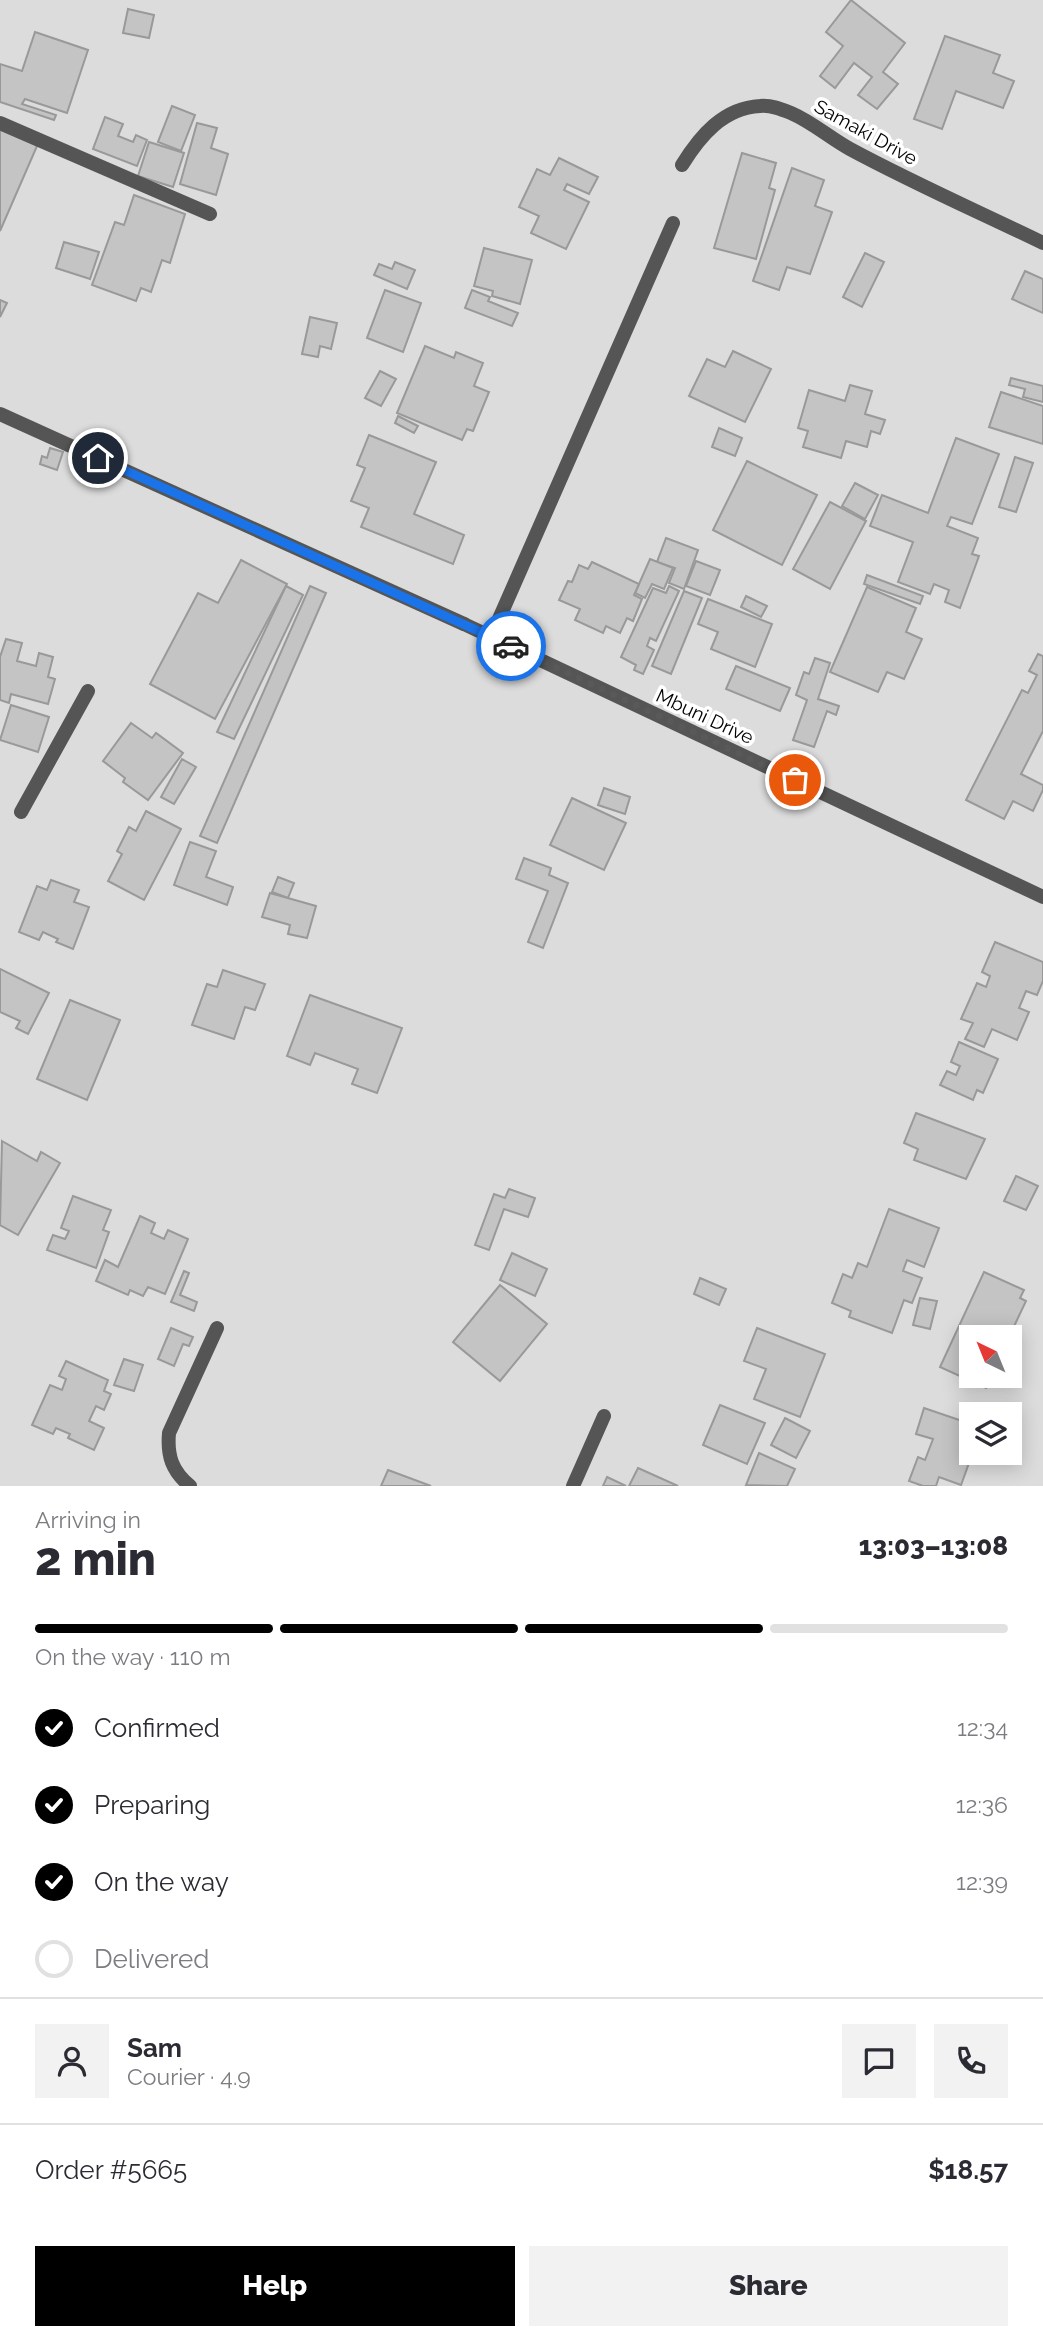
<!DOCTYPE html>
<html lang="en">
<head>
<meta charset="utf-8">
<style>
	:root { --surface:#fff; --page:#f2f2f3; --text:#2b2b33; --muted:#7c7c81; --line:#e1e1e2; --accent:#000 }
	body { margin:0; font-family:Raleway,sans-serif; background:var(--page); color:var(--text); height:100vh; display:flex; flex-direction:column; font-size:26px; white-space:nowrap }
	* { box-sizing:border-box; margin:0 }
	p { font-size:23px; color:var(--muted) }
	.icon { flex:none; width:38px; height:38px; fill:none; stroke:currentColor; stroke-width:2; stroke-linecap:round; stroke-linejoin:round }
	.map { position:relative; height:1486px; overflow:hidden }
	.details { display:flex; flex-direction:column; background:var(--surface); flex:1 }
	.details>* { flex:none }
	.needle { width:46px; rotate:317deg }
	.fabs { position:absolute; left:959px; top:1325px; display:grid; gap:14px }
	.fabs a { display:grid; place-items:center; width:63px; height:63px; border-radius:0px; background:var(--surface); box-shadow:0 4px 18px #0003; font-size:35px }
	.pin { position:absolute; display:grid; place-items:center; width:60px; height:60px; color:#fff; margin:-30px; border:4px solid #fff; border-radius:50%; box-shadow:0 2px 7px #0007 }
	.courier { position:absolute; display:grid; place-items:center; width:70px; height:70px; margin:-35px; border:5px solid #1a73e8; border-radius:50%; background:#fff; color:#222; box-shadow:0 2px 9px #0007 }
	.headline em { font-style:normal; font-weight:800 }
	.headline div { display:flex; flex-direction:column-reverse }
	.headline { display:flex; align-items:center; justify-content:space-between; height:119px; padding:0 35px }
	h1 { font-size:46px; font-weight:800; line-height:52px }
	.bar { display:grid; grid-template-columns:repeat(4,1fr); gap:10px 7px; align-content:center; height:84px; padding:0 35px }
	.bar i { height:9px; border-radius:5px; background:var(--line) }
	.bar .selected { background:var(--accent) }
	.bar p { grid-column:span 4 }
	.line { display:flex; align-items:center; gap:18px; padding:0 35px; border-top:2px solid var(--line) }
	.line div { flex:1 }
	.round { display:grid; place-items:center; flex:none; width:74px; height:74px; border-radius:0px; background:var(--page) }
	ol { padding:0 35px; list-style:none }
	li { display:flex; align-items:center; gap:21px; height:77px }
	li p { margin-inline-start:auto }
	li .icon { padding:7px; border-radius:50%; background:var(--accent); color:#fff; stroke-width:4 }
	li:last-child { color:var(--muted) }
	li i { width:38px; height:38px; border:4px solid var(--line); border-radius:50% }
	.primary-button { display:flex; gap:14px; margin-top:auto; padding:14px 35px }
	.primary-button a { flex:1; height:80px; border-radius:0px; background:var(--accent); color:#fff; font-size:28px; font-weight:800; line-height:80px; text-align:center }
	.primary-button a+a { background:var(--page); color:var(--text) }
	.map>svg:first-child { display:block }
	.green { fill:#dcdcdc; fill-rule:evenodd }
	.building { fill:#c4c4c4; stroke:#999; stroke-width:2 }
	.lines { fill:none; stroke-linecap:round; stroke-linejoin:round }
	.lane { stroke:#555; stroke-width:14 }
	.street { stroke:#555; stroke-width:14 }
	.done { stroke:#595959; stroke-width:7; stroke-dasharray:0 12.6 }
	.route { stroke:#1a73e8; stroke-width:9 }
	.labels { text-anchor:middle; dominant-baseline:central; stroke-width:7; stroke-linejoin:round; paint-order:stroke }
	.street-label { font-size:19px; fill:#000; stroke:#fff }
</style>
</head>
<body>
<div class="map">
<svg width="1043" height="1486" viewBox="0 0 1043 1486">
	<rect width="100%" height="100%" fill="#fff"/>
	<path class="green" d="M0,0H1043V1486H0ZM971,1337H1010V1376H971ZM971,1414H1010V1452H971Z"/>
	<g class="building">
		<polygon points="851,0 905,43 883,72 898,84 877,109 858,95 872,77 854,63 835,88 820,76 843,46 826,32"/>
		<polygon points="128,9 154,15 149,38 123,33"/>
		<polygon points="35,32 88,50 67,113 25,99 22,104 56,115 54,120 0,102 0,64 22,71"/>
		<polygon points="945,36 1000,55 993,73 1014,81 1003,108 956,91 942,129 914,119"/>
		<polygon points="172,106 195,115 181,151 158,142"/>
		<polygon points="105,117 123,124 118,136 133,142 136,135 147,140 137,166 93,149"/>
		<polygon points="0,119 37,146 0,231"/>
		<polygon points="197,123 217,128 211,148 228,154 216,195 180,184"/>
		<polygon points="149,142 184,153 173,187 138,176"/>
		<polygon points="742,153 776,163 769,188 775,190 756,259 714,248"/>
		<polygon points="559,158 598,177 589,194 567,184 564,190 589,202 566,249 531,233 539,216 519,207 537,169 550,175"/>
		<polygon points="792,168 824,180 815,206 832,212 810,274 787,267 779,290 753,281"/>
		<polygon points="134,195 185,214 170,263 162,260 151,292 141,288 136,301 92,285 115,222 124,225"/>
		<polygon points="64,242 99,252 90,279 56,268"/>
		<polygon points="484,248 532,260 520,304 492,296 493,291 474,286"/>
		<polygon points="865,253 884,262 862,307 843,297"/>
		<polygon points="395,262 415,270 407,289 374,275 379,264 392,269"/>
		<polygon points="1025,271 1043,279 1043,313 1012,299"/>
		<polygon points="385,290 421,303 403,352 367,338"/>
		<polygon points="472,290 490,297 488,301 518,313 512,326 465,308"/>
		<polygon points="0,300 7,303 0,317"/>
		<polygon points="310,317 337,323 331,349 320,346 318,357 302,354"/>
		<polygon points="425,346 454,358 456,352 483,363 474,386 489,392 473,431 467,429 462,440 397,413"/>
		<polygon points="733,351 771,369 745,422 689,396 707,359 725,367"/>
		<polygon points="380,371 396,379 381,406 365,398"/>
		<polygon points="1011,378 1043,386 1043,402 1023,397 1025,389 1009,385"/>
		<polygon points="850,385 872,391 865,414 885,420 880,434 871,431 867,447 846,441 841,458 803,447 808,431 798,428 809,390 845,401"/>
		<polygon points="1001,392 1043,406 1043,444 989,427"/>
		<polygon points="398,416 418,426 414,433 395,423"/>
		<polygon points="719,428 742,438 735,456 712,447"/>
		<polygon points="369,435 436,462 414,514 464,535 453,564 361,527 369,508 351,501 365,468 357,465"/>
		<polygon points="956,438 999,454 972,524 951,517 947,526 978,538 972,554 979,556 960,608 945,602 949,590 934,584 930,594 898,582 913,542 870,526 882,495 928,513"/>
		<polygon points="50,448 63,452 57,470 40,464 42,456 47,458"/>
		<polygon points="1015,457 1033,463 1016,512 999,507"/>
		<polygon points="747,461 817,495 782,565 713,530"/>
		<polygon points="855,483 878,495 865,519 842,506"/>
		<polygon points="830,502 866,521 830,589 793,569"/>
		<polygon points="666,538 698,550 684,589 669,583 675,568 657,562"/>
		<polygon points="650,559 673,568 664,589 652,584 645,598 635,593"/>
		<polygon points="241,560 287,584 215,719 150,684 198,593 218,603"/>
		<polygon points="696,561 720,570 710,595 686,586"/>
		<polygon points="592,562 639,584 634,595 642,599 633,621 627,618 620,633 606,626 603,633 575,620 580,609 559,600 568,581 572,582 579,565 588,569"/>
		<polygon points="867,575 923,596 920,604 864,584"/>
		<polygon points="286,586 303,595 234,739 217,732"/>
		<polygon points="310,586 326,593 217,843 200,836"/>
		<polygon points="669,586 679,591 656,641 650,638 647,646 654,650 643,674 634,670 636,665 621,657 653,588 666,593"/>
		<polygon points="867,587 916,608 906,632 922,639 904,679 887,672 878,692 830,672"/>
		<polygon points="684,591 702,598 671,674 652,666"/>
		<polygon points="746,596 767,606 761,617 741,607"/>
		<polygon points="708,599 772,624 755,667 711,649 718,632 698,624"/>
		<polygon points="6,639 22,643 17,661 36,666 39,653 53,657 48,677 55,679 48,704 11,694 9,703 0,700 0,657"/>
		<polygon points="1038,654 1043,656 1043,731 1021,774 1043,785 1043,790 1033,811 1013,801 1004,819 966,800 1022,690 1028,693 1037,675 1029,671"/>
		<polygon points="815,658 830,663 818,699 839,706 836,715 827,711 814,747 793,740 807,700 796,695 804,672 809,674"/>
		<polygon points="736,666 790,688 780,711 726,689"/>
		<polygon points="11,705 49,717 38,752 0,740"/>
		<polygon points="131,723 152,738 156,733 183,753 148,800 123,782 125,778 103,761"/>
		<polygon points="182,759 196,767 174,804 161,797"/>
		<polygon points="604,788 630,797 625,814 598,805"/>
		<polygon points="572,798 626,823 604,870 550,845"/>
		<polygon points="146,811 181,829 144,900 108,881 122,854 117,851 129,827 136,831"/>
		<polygon points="190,842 216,851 206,877 233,887 227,905 174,885"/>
		<polygon points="524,858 551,868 549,875 568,883 543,948 528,942 548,891 516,879"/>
		<polygon points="278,877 294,883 288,898 272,892"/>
		<polygon points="51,880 79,890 74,902 89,907 73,949 56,942 58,939 43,932 39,940 19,932 37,886 47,890"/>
		<polygon points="270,893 316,906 307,938 288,934 290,925 262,917"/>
		<polygon points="995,942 1043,962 1043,981 1037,995 1026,991 1019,1008 1029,1012 1017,1040 992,1029 984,1047 965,1039 973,1023 961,1019 977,983 986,987 990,976 982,972"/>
		<polygon points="0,969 49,993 28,1034 16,1028 20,1021 0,1012"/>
		<polygon points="223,970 265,984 255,1010 245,1007 234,1039 192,1025 207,984 217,987"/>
		<polygon points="310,995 402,1028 377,1093 352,1084 358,1069 315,1053 310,1065 287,1056"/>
		<polygon points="70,1000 120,1020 87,1100 37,1079"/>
		<polygon points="959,1042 998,1059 983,1093 977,1090 973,1100 940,1085 947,1071 956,1075 960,1066 951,1062"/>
		<polygon points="916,1113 985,1139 966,1179 914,1160 918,1149 904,1143"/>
		<polygon points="2,1141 37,1161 41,1152 60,1163 18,1235 0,1225"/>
		<polygon points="1016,1176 1038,1186 1026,1210 1004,1201"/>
		<polygon points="509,1189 535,1198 528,1217 504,1209 489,1250 475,1245 494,1194 505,1198"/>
		<polygon points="73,1196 111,1210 103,1230 109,1232 96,1268 47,1250 53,1235 65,1239 69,1231 61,1228"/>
		<polygon points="889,1209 939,1228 924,1267 907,1260 903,1271 922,1278 912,1303 904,1300 892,1333 849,1317 851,1311 832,1303 843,1274 852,1278 858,1263 867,1267"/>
		<polygon points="140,1216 155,1223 151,1233 164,1239 168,1230 188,1239 165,1294 148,1287 143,1296 130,1290 128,1295 96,1281 105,1260 118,1267"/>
		<polygon points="512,1253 547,1269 535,1296 500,1280"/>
		<polygon points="184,1271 189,1273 180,1295 197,1302 194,1311 171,1302"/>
		<polygon points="984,1272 1024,1290 1020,1298 1026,1301 1009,1337 971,1337 971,1376 991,1376 986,1388 940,1367"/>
		<polygon points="700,1278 726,1289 719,1305 694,1294"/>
		<polygon points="500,1285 547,1324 500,1381 453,1342"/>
		<polygon points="920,1298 937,1301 930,1329 913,1325"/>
		<polygon points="171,1328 193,1337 189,1346 183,1344 174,1366 158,1359"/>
		<polygon points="757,1328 825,1354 800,1417 754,1399 766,1369 744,1361"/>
		<polygon points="124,1359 143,1365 134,1391 114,1385"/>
		<polygon points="66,1361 108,1380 104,1391 111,1394 104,1410 96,1406 89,1421 104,1428 94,1450 68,1438 70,1434 56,1428 53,1434 32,1425 50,1385 62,1390 66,1379 59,1376"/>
		<polygon points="720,1405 765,1423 747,1464 703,1445"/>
		<polygon points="924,1408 971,1424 973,1452 961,1485 939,1477 936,1486 923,1486 909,1481 918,1457 925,1460 933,1439 916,1434"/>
		<polygon points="785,1418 810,1431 796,1458 771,1445"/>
		<polygon points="759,1453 795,1469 787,1486 746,1485"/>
		<polygon points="638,1468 678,1486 629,1486"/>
		<polygon points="388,1470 431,1486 381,1486"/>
		<polygon points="607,1477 626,1486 603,1486"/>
	</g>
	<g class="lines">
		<polyline class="lane" points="0,414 464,624"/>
		<g class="street">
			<polyline points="0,123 210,214"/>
			<path d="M682,165C700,136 723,108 760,106C771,105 781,109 791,113C812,122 830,138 850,149C913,183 979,212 1043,243"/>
			<polyline points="464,624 1043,897"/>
			<polyline points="491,637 673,223"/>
			<polyline points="21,812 88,691"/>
			<path d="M190,1486C172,1471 167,1456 169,1433L217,1328"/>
			<polyline points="573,1486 604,1416"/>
		</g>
	</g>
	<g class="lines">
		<polyline class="done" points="511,646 795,780"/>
		<polyline class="route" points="98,458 511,646"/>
	</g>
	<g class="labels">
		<g class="street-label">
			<text transform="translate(866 132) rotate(29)">Samaki Drive</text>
			<text transform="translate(705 716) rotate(25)">Mbuni Drive</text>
		</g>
	</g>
</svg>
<div class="fabs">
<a><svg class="needle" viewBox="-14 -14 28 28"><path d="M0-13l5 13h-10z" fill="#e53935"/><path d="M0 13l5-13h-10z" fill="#7c7c81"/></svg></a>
<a><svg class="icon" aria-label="layers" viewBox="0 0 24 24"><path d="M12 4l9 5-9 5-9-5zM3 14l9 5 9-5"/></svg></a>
</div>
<div class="pin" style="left:795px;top:780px;background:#ea580c"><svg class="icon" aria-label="bag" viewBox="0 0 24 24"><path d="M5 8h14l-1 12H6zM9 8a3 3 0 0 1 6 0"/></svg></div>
<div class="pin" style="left:98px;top:458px;background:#1f2937"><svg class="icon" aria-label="home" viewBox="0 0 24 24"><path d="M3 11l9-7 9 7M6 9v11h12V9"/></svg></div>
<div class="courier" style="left:511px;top:646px"><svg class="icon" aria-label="car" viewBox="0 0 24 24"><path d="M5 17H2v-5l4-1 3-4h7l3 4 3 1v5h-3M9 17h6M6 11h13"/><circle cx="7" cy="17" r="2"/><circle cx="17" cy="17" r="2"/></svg></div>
</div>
<section class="details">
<div class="headline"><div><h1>2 min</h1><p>Arriving in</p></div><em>13:03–13:08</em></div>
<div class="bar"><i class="selected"></i><i class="selected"></i><i class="selected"></i><i></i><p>On the way · 110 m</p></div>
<ol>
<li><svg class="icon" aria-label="check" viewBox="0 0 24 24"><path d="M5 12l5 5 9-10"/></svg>Confirmed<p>12:34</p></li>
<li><svg class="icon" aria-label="check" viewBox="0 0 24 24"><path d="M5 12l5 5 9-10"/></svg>Preparing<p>12:36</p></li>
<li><svg class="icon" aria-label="check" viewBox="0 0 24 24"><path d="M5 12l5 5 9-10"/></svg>On the way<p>12:39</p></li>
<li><i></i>Delivered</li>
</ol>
<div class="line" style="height:126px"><a class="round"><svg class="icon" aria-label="person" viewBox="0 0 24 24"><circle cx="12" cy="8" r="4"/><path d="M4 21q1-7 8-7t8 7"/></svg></a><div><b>Sam</b><p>Courier · 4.9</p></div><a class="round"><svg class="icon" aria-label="chat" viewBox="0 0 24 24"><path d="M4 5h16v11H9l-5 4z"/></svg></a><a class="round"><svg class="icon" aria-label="phone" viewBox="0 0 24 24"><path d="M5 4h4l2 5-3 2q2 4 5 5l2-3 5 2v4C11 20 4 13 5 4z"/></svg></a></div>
<div class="line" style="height:91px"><div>Order #5665</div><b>$18.57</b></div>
<div class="primary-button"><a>Help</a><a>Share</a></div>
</section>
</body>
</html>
